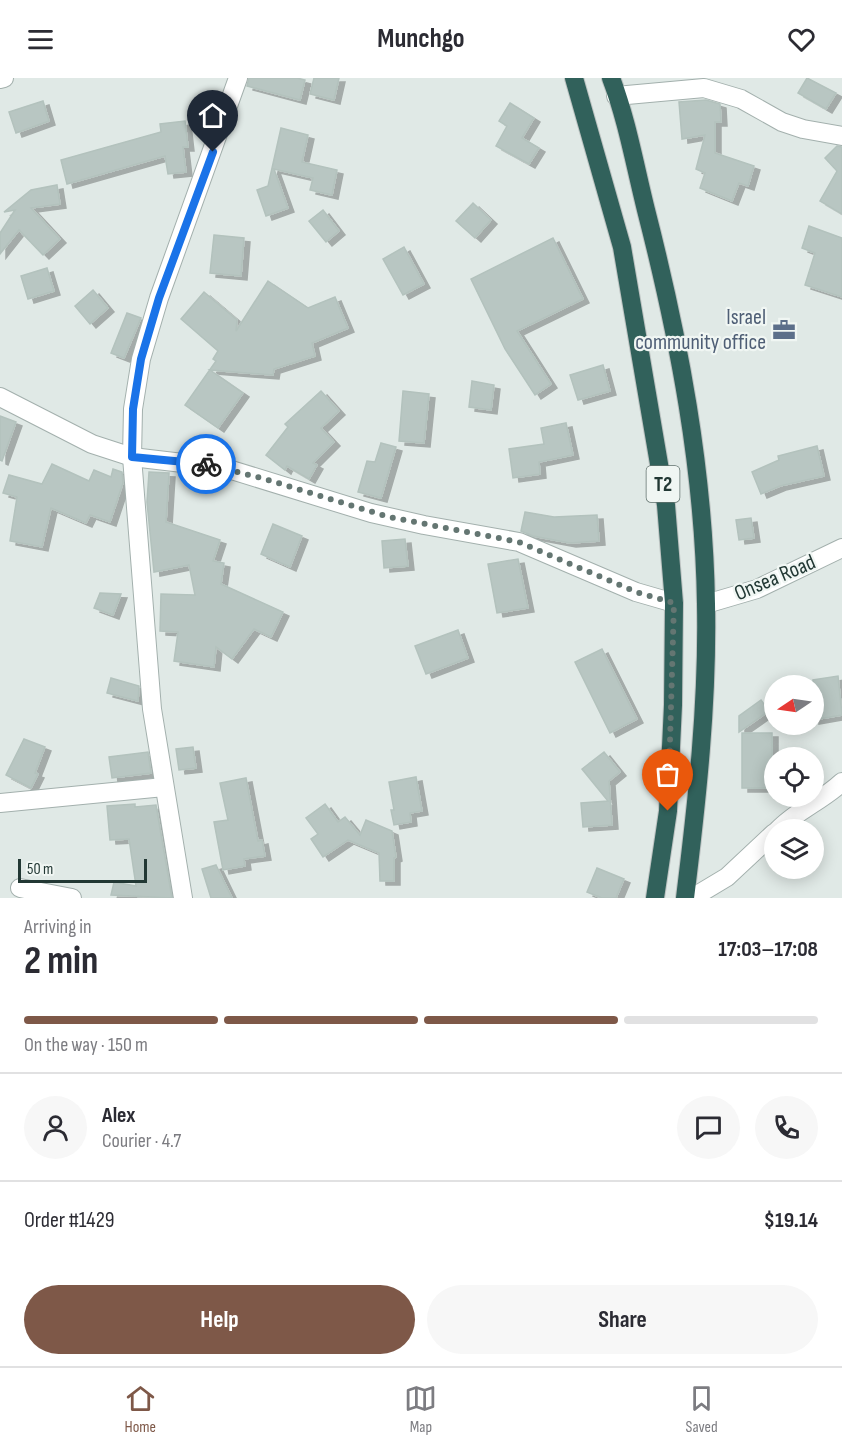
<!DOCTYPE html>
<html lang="en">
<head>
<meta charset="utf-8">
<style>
	:root { --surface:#fff; --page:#f7f7f7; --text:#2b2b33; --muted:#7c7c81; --line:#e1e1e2; --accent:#7e5848 }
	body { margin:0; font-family:"Sofia Sans Condensed",sans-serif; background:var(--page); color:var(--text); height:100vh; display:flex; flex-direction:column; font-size:22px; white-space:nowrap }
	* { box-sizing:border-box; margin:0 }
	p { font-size:20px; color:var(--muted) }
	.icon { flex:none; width:33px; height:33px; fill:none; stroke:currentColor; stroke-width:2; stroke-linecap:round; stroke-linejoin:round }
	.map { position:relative; height:820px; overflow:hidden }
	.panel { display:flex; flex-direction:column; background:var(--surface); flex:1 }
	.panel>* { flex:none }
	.needle { width:39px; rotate:257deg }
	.controls { position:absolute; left:764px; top:597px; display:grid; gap:12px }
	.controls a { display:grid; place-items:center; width:60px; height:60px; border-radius:50%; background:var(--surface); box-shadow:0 3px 15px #0003; font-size:30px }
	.scale { position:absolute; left:18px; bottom:15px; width:129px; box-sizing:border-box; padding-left:6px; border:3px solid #223834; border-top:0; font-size:16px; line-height:21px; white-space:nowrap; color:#223834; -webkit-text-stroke:4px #f0f6f3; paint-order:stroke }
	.pin { position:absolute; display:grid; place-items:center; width:51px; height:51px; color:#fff; margin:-62px -26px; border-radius:50% 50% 50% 0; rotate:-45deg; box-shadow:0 0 6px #0007 }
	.pin .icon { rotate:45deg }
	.courier { position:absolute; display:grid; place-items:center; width:60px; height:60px; margin:-30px; border:4px solid #1a73e8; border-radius:50%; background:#fff; color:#222; box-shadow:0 2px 8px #0007 }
	.overview em { font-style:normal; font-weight:700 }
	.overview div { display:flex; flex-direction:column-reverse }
	.overview { display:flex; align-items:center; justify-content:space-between; height:102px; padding:0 24px }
	h1 { font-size:39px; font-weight:700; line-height:45px }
	.bar { display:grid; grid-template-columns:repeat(4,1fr); gap:9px 6px; align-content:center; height:72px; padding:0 24px }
	.bar i { height:8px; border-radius:4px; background:var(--line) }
	.bar .selected { background:var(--accent) }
	.bar p { grid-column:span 4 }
	.line { display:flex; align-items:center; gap:15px; padding:0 24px; border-top:2px solid var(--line) }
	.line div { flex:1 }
	.round { display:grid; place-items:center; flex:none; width:63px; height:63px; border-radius:32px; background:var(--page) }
	.cta { display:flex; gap:12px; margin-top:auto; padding:12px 24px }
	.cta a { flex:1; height:69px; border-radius:36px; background:var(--accent); color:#fff; font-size:24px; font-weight:700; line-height:69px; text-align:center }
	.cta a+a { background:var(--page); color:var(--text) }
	header { display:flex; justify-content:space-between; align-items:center; height:78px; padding:0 24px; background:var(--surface); font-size:27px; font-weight:700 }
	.dock { display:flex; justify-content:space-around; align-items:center; height:84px; border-top:2px solid var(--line); background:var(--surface); font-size:16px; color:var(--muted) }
	.dock a { display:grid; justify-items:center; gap:3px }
	.dock .selected { color:var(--accent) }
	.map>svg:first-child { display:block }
	.building { fill:#b8c6c2; stroke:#b3c2bd; stroke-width:1.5; filter:url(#shadow) }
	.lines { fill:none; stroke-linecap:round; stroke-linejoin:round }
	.street-casing { stroke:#a3b0ad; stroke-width:20 }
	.highway-casing { stroke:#bdc3c2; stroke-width:20 }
	.street { stroke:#fff; stroke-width:18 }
	.highway { stroke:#31615b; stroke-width:18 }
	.done { stroke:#647672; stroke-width:6; stroke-dasharray:0 10.8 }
	.route { stroke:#1a73e8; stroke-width:8 }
	.labels { text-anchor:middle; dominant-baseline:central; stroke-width:4.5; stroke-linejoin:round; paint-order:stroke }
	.shield { fill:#f0f6f3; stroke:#60716d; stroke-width:1.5 }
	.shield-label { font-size:21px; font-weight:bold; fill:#223834 }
	.service-label { font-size:22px; fill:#4e5e75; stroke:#f0f6f3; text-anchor:end }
	.street-label { font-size:22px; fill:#223834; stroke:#f0f6f3 }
</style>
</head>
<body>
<header><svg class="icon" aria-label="menu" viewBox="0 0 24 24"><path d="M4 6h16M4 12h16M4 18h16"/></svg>Munchgo<svg class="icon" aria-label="heart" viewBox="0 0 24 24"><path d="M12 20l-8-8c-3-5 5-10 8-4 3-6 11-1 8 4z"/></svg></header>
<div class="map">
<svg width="842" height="820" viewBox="0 0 842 820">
	<defs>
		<filter id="shadow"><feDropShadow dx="6" dy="4" stdDeviation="0" flood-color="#0004"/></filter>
	</defs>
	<rect width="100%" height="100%" fill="#e0e9e6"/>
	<g class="building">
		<polygon points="249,0 297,0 305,2 300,22 247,8"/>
		<polygon points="314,0 339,0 334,22 310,16"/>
		<polygon points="807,0 836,15 826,31 798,15"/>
		<polygon points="706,22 720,26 721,44 715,44 715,75 754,88 748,108 739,105 732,123 700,110 705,95 696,91 705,57 682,61 679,24"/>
		<polygon points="43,23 49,43 16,55 9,34"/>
		<polygon points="510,25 534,40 522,60 539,70 529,86 496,68 507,48 499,43"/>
		<polygon points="185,43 188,69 183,69 186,94 168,96 165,78 67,106 61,82 161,54 160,46"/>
		<polygon points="281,50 308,57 302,84 337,92 332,117 310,112 313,100 274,91 288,130 266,138 257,112 268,108"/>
		<polygon points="837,68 842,69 842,136 820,123 837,93 825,80"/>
		<polygon points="57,107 60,126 31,130 60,161 43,177 19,152 0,176 0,155 15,132 4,134 31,112"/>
		<polygon points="473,125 491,142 475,160 456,143"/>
		<polygon points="323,132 339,153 326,164 309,143"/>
		<polygon points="809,148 842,160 842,219 805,207 815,175 802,170"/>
		<polygon points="214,157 244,160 241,198 210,195"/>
		<polygon points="553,160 583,221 517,253 551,306 535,317 505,271 471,201"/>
		<polygon points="404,169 424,206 403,217 383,181"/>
		<polygon points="47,190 54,213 28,221 21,198"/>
		<polygon points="268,203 308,230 335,219 348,250 312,265 315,278 274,291 273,297 210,292 243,315 218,350 185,327 216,283 213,281 218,273 181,241 204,214 237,242 236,253"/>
		<polygon points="93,212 108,230 90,246 75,228"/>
		<polygon points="127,235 141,240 124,280 111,275"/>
		<polygon points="603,287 610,313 578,322 570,297"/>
		<polygon points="472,303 494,307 491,332 469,329"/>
		<polygon points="321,313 339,333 321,350 334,364 313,385 317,387 309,401 287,388 285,392 266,377 288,349 285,346"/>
		<polygon points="403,313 429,316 424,365 399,363"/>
		<polygon points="0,338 16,344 2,383 0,382"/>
		<polygon points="566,345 573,377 539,384 540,396 513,400 509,371 544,366 541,350"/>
		<polygon points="218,361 226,372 218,378 209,377 205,371"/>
		<polygon points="381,365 396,369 381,420 358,414 367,383 375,384"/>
		<polygon points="817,368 824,398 780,408 761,416 752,394 779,382 778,378"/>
		<polygon points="52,386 89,403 94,392 111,399 113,391 122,394 123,405 110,444 90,437 86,445 51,430 42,469 10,463 17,419 3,415 9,397 42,406"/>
		<polygon points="149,394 169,395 166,444 220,462 213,483 224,485 221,506 283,534 271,559 254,551 232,581 216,569 214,589 174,583 178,554 160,553 161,516 195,517 189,487 154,494 147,424"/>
		<polygon points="525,434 554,439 597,437 599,463 570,465 533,458 521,453"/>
		<polygon points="751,440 754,460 739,462 736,442"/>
		<polygon points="273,446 302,458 290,489 261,476"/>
		<polygon points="405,461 408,488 384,490 382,463"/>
		<polygon points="518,481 528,530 497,535 488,486"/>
		<polygon points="100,515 121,516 113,537 94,530"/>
		<polygon points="458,552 468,580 426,596 415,568"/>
		<polygon points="602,571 637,641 610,655 575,584"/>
		<polygon points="838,598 842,637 813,642 813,602"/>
		<polygon points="111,600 139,608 138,623 107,615"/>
		<polygon points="761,622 769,633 739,654 739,638"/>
		<rect x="742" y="655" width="30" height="55"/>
		<polygon points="24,661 45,669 35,695 38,696 31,710 6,697"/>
		<polygon points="193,669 196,690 179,692 176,671"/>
		<polygon points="148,674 151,695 112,700 109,679"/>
		<polygon points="604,674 620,694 609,703 612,747 583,749 581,725 608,723 582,691"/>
		<polygon points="416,699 422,733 410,735 411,744 394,747 391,732 394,732 389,704"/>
		<polygon points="246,700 258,763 262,762 265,778 244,781 245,788 223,792 214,744 228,742 220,705"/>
		<polygon points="135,726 135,729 156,727 172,820 111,817 114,804 136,808 129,761 110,762 107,728"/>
		<polygon points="325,726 338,744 345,739 360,757 366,742 392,753 396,779 394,780 394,803 380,803 379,775 348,762 323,779 311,761 318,756 306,740"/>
		<polygon points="216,787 232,820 211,820 202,791"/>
		<polygon points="597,790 624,801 616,820 602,820 587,814"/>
	</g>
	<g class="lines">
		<g class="street-casing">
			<g id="street">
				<polyline points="0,1 4,0"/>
				<polyline points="616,18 704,10 741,21 782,44 803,51 842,58"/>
				<polyline points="0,319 92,366 132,379 225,390 371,435 424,447 519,464 636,514 674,525"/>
				<polyline points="706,526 757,511 842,470"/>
				<polyline points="0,725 164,709"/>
				<path d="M778,752C797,732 822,723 842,704"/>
				<polyline points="20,810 72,820"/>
				<polyline points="183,820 152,631 132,379 133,331 141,281 159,220 238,0"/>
				<polyline points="692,820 727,799 774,755"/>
			</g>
		</g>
		<g class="highway-casing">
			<g id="highway">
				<polyline points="574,0 622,169 666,427 674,525 673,627 668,733 655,820"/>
				<path d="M611,0C627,42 635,88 646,132C679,261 704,392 706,526C708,624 697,723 685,820"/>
			</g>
		</g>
		<use href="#street" class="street"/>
		<use href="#highway" class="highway"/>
	</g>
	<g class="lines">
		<polyline class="done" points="206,386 265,401 389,439 519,464 636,514 674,525 668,733"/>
		<polyline class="route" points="206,386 132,379 133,331 141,281 159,220 213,74"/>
	</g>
	<defs>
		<g id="office-bare" transform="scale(1.8)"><path d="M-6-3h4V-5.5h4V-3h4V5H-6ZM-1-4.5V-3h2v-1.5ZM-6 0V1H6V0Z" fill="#5c6f8a" stroke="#f0f6f3" stroke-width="2.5" paint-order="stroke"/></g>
	</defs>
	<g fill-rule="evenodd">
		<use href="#office-bare" x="784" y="252"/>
	</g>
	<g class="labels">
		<rect class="shield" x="646.5" y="388" width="33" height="36" rx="4.5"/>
		<g class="shield-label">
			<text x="663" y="406">T2</text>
		</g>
		<g class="service-label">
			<text x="766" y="239">Israel<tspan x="766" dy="25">community office</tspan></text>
		</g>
		<g class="street-label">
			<text transform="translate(775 500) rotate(-23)">Onsea Road</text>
		</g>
	</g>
</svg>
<div class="controls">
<a><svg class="needle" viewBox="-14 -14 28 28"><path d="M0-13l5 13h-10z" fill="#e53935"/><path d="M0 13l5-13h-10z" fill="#7c7c81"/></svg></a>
<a><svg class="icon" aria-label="locate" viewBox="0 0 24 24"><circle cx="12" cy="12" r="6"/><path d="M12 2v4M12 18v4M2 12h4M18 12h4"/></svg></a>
<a><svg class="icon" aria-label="layers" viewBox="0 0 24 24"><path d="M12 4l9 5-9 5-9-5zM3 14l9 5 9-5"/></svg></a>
</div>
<div class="scale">50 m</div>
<div class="pin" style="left:668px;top:733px;background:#ea580c"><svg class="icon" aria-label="bag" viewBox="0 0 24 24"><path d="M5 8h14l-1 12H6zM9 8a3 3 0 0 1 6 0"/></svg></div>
<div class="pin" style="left:213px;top:74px;background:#1f2937"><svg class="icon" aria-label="home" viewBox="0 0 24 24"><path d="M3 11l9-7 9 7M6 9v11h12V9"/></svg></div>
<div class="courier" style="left:206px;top:386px"><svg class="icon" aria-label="bike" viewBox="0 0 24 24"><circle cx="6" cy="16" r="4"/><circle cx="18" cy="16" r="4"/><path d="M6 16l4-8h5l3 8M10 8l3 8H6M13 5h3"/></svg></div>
</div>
<section class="panel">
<div class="overview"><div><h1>2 min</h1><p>Arriving in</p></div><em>17:03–17:08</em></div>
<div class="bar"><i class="selected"></i><i class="selected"></i><i class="selected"></i><i></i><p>On the way · 150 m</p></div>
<div class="line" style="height:108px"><a class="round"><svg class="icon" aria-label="person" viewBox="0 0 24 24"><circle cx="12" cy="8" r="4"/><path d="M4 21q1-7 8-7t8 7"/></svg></a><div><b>Alex</b><p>Courier · 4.7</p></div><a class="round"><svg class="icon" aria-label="chat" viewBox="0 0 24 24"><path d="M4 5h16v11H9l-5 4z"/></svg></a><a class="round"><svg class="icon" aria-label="phone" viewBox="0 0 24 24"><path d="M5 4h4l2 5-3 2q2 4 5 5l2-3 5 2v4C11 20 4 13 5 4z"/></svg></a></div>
<div class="line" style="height:78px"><div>Order #1429</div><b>$19.14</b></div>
<div class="cta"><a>Help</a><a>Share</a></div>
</section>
<nav class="dock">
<a class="selected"><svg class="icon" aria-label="home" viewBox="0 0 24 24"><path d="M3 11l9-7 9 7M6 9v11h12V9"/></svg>Home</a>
<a><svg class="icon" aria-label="map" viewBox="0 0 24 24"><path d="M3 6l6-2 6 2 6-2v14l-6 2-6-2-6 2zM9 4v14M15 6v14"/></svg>Map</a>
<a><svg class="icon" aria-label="saved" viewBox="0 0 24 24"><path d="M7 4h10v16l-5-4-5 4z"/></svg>Saved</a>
</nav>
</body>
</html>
